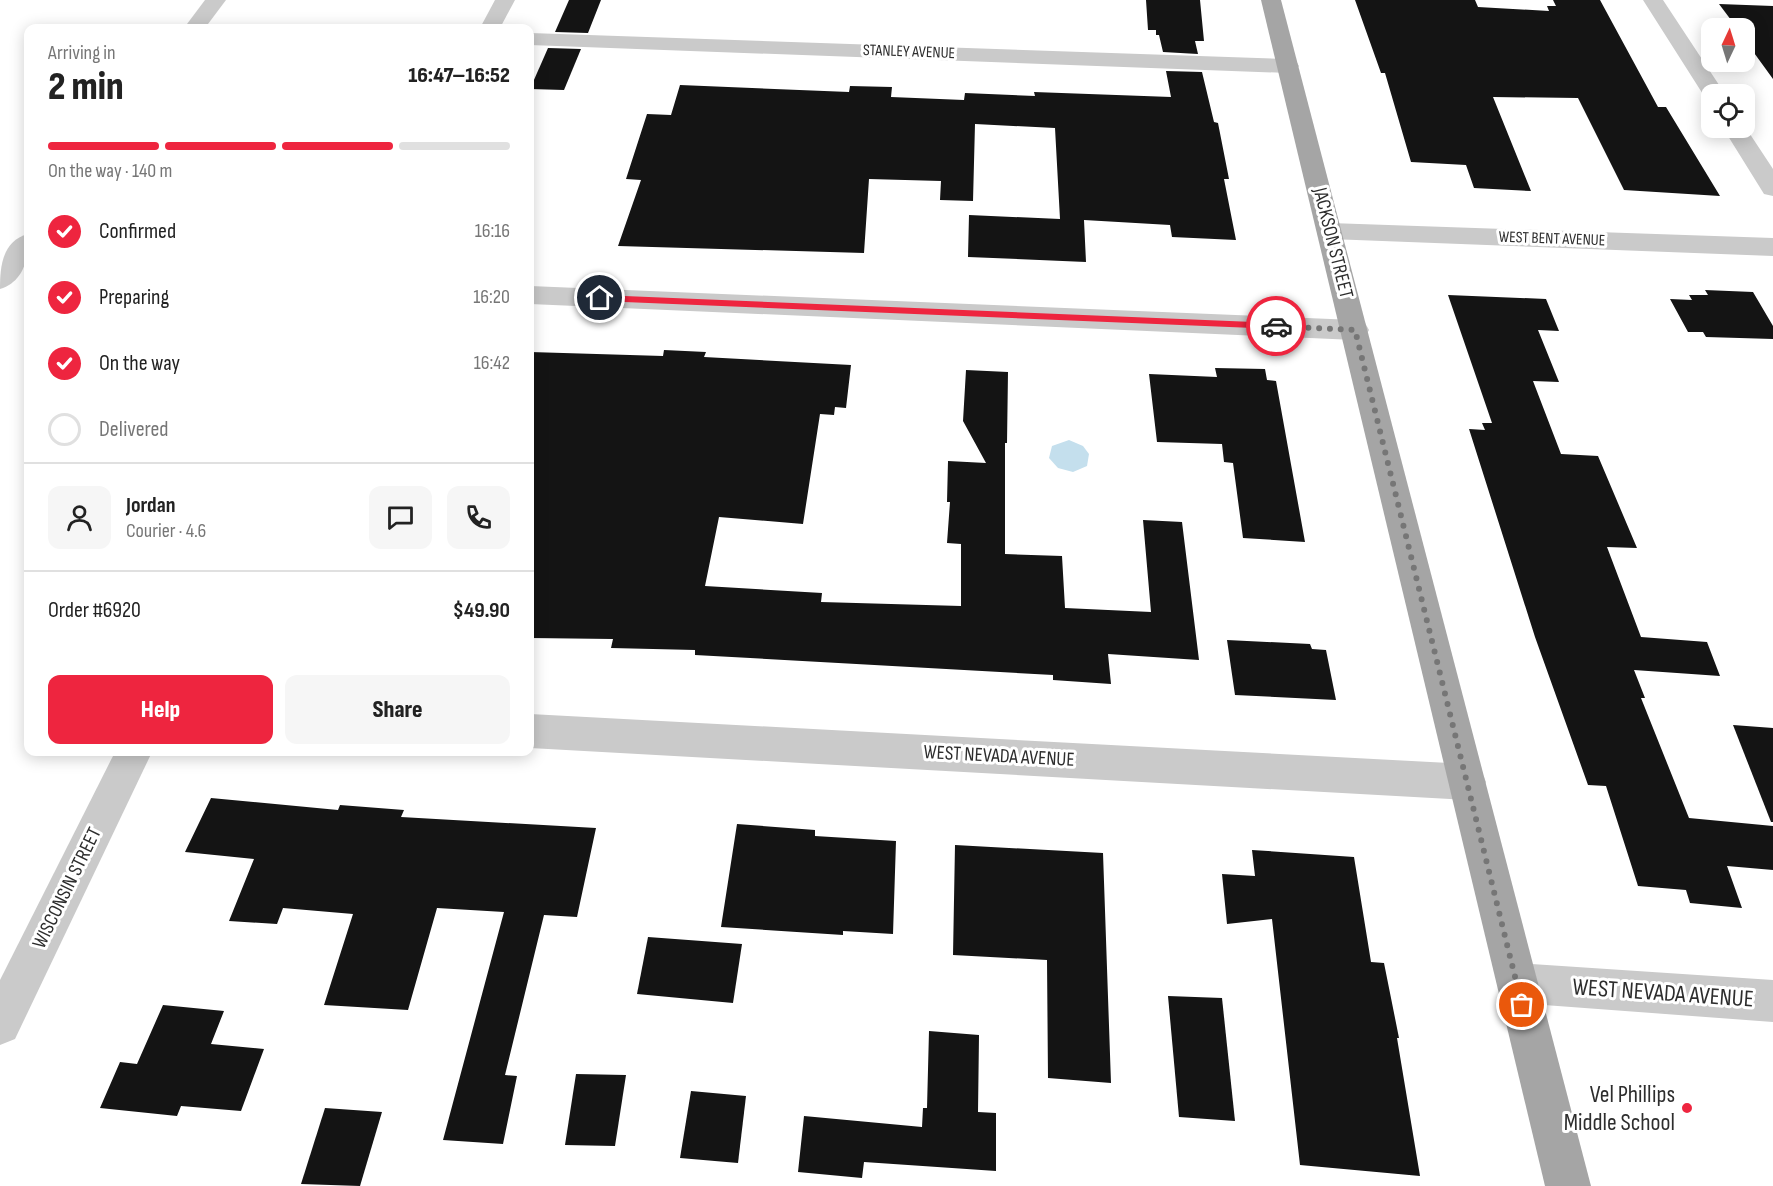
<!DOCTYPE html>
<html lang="en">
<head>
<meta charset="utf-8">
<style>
	:root { --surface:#fff; --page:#f6f6f6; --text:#222; --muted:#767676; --line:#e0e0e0; --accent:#ee253f }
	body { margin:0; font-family:"Sofia Sans Condensed",sans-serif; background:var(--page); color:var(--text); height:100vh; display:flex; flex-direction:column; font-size:22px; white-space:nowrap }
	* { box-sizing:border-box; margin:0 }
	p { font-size:20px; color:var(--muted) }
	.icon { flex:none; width:33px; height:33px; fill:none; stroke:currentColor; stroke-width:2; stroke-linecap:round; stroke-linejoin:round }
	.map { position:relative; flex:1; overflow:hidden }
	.panel { position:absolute; left:24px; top:24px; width:510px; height:732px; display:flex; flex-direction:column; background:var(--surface); border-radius:12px; box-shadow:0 3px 15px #0003 }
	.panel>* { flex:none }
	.needle { width:39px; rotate:4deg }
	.fabs { position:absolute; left:1701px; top:18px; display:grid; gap:12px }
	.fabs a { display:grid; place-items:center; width:54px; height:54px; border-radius:12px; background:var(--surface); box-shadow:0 3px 15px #0003; font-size:30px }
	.pin { position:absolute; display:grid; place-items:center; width:51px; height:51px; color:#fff; margin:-26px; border:3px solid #fff; border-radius:50%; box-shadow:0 2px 6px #0007 }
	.courier { position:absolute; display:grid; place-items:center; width:60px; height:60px; margin:-30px; border:4px solid #ee253f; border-radius:50%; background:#fff; color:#222; box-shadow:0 2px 8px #0007 }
	.head em { font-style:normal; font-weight:800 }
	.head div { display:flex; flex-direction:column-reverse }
	.head { display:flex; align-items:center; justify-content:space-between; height:102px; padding:0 24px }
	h1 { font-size:39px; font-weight:800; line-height:45px }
	.bar { display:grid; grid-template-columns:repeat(4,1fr); gap:9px 6px; align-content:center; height:72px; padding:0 24px }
	.bar i { height:8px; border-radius:4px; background:var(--line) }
	.bar .on { background:var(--accent) }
	.bar p { grid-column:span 4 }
	.line { display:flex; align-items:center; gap:15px; padding:0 24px; border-top:2px solid var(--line) }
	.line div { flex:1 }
	.round { display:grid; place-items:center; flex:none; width:63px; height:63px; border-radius:12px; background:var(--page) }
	ol { padding:0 24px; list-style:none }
	li { display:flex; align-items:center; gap:18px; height:66px }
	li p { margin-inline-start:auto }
	li .icon { padding:6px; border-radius:50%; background:var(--accent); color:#fff; stroke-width:4 }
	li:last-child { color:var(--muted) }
	li i { width:33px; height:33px; border:3px solid var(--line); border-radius:50% }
	.button { display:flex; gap:12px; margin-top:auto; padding:12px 24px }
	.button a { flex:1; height:69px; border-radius:12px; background:var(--accent); color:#fff; font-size:24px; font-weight:800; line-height:69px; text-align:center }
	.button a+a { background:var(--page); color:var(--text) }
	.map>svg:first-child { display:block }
	.water { fill:#c4dfed }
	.building { fill:#141414 }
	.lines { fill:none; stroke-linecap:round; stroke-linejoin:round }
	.minor { fill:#cacaca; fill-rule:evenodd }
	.tertiary { fill:#cacaca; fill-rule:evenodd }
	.primary { fill:#a5a5a5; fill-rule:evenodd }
	.route { fill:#ee253f }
	.done { stroke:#767676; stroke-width:6; stroke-dasharray:0 10.8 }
	.poi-dot { fill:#ee253f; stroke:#fff; stroke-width:2 }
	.labels { text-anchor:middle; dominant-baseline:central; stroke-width:6; stroke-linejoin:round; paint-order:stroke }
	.far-street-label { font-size:16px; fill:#2d2d2d; stroke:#fff }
	.street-label { font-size:20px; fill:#2d2d2d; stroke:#fff }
	.near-street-label { font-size:24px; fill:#2d2d2d; stroke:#fff }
	.near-poi-label { font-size:24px; fill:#2d2d2d; stroke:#fff; text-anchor:end }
</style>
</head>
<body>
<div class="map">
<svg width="1773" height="1186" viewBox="0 0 1773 1186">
	<rect width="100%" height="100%" fill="#fff"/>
	<polygon class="water" points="1069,440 1083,446 1089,454 1087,466 1073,472 1058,468 1049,458 1052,446"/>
	<g class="building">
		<polygon points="569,0 601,0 588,33 555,32"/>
		<polygon points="1146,0 1200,0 1204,41 1195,41 1198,54 1163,52 1159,35 1156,35 1156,30 1148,30"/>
		<polygon points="1355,0 1475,0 1478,7 1549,11 1547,6 1556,6 1553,0 1600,0 1658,107 1666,107 1720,196 1624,190 1578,98 1493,97 1531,191 1474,188 1466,165 1411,162 1385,73 1381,73"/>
		<polygon points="1719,4 1773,6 1773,79 1744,39 1744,28 1737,28"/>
		<polygon points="548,48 581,49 564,90 530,89"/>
		<polygon points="1166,71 1202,72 1214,122 1218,123 1229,179 1224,179 1236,240 1172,237 1170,225 1084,220 1086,262 968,257 969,215 1060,219 1055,128 975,124 973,201 940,200 941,181 869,179 864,253 618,246 641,180 626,179 647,114 671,115 680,85 849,92 850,86 892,87 891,97 964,100 965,93 1035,96 1034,92 1171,97"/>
		<polygon points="1705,290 1753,292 1773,326 1773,339 1706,337 1703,332 1688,332 1670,299 1692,300 1689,295 1708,295"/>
		<polygon points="1448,295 1546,299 1559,331 1538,330 1559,382 1533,381 1561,454 1598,456 1637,548 1607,547 1641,637 1707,642 1720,676 1634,670 1645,698 1641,698 1689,818 1773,826 1773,870 1727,866 1742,908 1690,903 1686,890 1638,886 1606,786 1588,785 1535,637 1469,429 1485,430 1482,423 1492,423"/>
		<polygon points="664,350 706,352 704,357 851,365 846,408 835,407 834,415 820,414 803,524 719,517 705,586 822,593 821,602 961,606 961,544 947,543 950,502 947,502 948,461 986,463 963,421 966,370 1008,372 1007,443 1005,443 1005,554 1062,556 1065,608 1151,612 1143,520 1182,522 1199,660 1108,654 1111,684 1053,680 1053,675 695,655 695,650 611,648 613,639 530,638 530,352 663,356"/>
		<polygon points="1215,368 1265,369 1267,380 1276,381 1305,542 1243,538 1233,463 1224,462 1222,444 1157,442 1149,374 1217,377"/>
		<polygon points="1227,640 1310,644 1312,649 1326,650 1336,700 1235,695"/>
		<polygon points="1733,725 1773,728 1773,822 1771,822"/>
		<polygon points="211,798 338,810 340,805 404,810 401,817 596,828 577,917 544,915 505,1075 517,1076 503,1144 443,1140 504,912 437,908 408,1010 324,1005 353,914 283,908 277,924 229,921 254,859 185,852"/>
		<polygon points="737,824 815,830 815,836 896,841 893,934 843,931 843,935 721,927"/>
		<polygon points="955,845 1103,853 1111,1083 1048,1078 1047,960 953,955"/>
		<polygon points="1252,850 1354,857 1371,962 1384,963 1399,1038 1397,1038 1420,1176 1300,1165 1272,919 1227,924 1222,874 1255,876"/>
		<polygon points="648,937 742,944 733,1003 637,994"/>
		<polygon points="1168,996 1222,998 1235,1121 1179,1117"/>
		<polygon points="163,1005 224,1011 211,1044 264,1049 241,1111 181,1106 177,1116 100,1108 120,1062 137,1064"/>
		<polygon points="929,1031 979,1035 978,1112 996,1113 996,1171 864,1162 862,1178 798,1172 804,1116 922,1127 923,1108 927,1108"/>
		<polygon points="576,1074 626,1075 615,1146 565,1145"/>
		<polygon points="691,1091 746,1096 738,1163 680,1158"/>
		<polygon points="325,1108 382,1112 360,1186 301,1184"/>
	</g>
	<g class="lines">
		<g class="minor">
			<polygon points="205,0 226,0 205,28 184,28"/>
			<polygon points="1643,0 1663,0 1725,94 1712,94 1712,100 1706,99"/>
			<polygon points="530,33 1288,59 1296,61 1299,66 1296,71 1288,73 530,45"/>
			<polygon points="1744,125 1773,169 1773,196 1764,194 1723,128 1744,128"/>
			<polygon points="1330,223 1773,238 1773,256 1330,239 1321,237 1317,231 1321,225"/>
			<path d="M28,234C30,256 24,282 0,289C0,267 2,241 28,234Z"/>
			<polygon points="530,286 1355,320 1365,323 1369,330 1365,337 1355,340 530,304"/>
			<polygon points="530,714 1468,764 1481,770 1486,782 1481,794 1468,800 530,748"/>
			<polygon points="1517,963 1773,980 1773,1022 1517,1003 1503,997 1497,983 1503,969"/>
		</g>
		<g class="tertiary">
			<polygon points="495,0 515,0 500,28 480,28"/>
			<polygon points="115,752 152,752 15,1039 0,1045 0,980"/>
		</g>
		<polygon class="primary" points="1261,0 1281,0 1591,1186 1545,1186"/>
	</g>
	<polygon class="route" points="600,295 1276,323 1280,326 1276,329 600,301 596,298"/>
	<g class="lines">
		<polyline class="done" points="1276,326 1355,330 1522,1005"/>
	</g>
	<circle class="poi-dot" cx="1687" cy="1108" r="6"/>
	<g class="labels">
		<g class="far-street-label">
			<text transform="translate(909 52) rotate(2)">STANLEY AVENUE</text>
			<text transform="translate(1552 239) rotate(2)">WEST BENT AVENUE</text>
		</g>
		<g class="street-label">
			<text transform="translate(1333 243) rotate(76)">JACKSON STREET</text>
			<text transform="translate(999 756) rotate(3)">WEST NEVADA AVENUE</text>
			<text transform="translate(67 888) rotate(-64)">WISCONSIN STREET</text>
		</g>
		<g class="near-street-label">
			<text transform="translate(1663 993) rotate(4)">WEST NEVADA AVENUE</text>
		</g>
		<g class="near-poi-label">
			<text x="1675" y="1094">Vel Phillips<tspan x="1675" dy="28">Middle School</tspan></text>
		</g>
	</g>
</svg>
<div class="fabs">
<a><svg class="needle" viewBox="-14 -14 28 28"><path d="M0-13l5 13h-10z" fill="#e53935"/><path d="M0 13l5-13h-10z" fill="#767676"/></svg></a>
<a><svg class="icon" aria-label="locate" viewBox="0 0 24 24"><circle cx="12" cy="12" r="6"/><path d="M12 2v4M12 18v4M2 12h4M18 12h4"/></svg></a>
</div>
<div class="pin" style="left:1522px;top:1005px;background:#ea580c"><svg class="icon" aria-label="bag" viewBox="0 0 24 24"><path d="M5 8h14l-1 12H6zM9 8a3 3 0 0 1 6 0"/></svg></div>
<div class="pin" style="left:600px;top:298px;background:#1f2937"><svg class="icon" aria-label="home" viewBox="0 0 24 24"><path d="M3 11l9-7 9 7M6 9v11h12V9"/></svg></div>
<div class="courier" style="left:1276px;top:326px"><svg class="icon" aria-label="car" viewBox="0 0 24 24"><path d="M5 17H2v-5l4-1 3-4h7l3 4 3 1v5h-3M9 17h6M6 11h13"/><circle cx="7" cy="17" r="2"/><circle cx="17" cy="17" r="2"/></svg></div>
<section class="panel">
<div class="head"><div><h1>2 min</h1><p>Arriving in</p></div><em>16:47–16:52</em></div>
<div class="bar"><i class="on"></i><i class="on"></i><i class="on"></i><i></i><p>On the way · 140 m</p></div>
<ol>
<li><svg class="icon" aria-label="check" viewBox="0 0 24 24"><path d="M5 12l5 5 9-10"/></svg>Confirmed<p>16:16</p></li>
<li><svg class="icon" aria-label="check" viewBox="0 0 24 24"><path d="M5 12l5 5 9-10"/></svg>Preparing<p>16:20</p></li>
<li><svg class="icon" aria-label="check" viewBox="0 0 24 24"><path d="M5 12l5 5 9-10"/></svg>On the way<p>16:42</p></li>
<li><i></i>Delivered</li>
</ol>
<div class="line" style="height:108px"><a class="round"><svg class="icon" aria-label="person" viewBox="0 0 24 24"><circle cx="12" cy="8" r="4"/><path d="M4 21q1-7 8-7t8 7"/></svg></a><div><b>Jordan</b><p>Courier · 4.6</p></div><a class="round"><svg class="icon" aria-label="chat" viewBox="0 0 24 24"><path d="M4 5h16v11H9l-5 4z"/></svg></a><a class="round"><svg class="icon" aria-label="phone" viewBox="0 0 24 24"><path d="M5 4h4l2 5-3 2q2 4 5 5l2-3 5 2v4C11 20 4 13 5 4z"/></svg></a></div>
<div class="line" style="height:78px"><div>Order #6920</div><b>$49.90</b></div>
<div class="button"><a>Help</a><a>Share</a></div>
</section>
</div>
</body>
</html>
